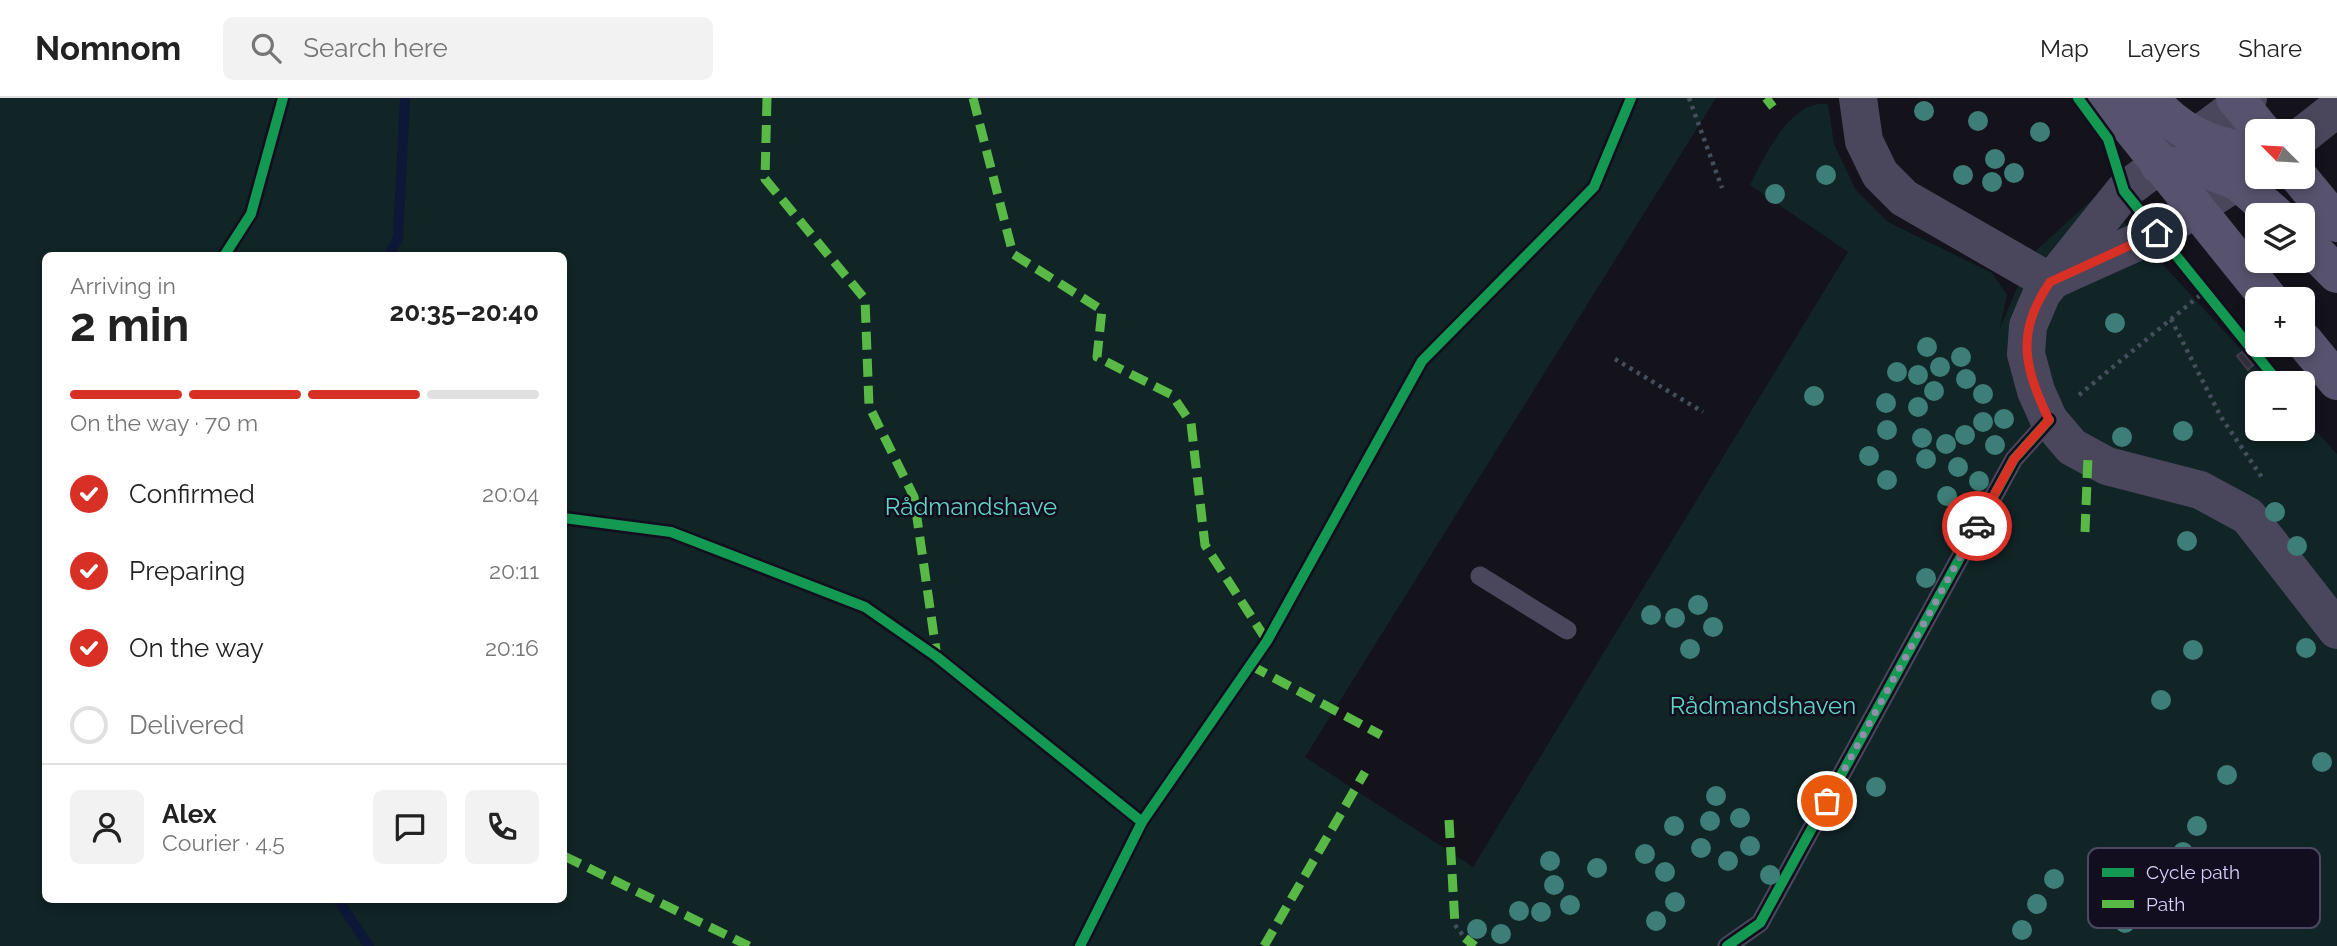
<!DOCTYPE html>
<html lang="en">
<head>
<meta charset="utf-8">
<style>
	:root { --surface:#fff; --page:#f2f2f2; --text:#222; --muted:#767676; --line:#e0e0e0; --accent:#d93025 }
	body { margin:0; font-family:Raleway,sans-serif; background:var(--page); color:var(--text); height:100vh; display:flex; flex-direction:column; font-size:26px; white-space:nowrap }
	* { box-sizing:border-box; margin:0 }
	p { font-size:23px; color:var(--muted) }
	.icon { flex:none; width:38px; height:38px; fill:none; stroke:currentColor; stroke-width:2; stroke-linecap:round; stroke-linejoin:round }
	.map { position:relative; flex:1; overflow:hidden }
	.side { position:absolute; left:42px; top:154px; width:525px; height:651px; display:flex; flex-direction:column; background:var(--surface); border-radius:10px; box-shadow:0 4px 10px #0003 }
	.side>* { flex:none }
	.needle { width:46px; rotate:294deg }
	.buttons { position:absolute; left:2245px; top:21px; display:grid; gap:14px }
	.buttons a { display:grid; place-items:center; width:70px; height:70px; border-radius:10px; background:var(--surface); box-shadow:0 4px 10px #0003; font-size:35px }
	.pin { position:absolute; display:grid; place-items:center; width:60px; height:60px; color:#fff; margin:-30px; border:4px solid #fff; border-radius:50%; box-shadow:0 2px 7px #0007 }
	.courier { position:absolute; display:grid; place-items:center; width:70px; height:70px; margin:-35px; border:5px solid #d93025; border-radius:50%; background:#fff; color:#222; box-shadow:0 2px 9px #0007 }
	.headline em { font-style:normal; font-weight:700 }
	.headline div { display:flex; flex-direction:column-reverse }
	.headline { display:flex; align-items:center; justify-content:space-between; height:119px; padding:0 28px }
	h1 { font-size:46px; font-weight:700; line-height:52px }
	.bar { display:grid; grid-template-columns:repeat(4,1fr); gap:10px 7px; align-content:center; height:84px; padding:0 28px }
	.bar i { height:9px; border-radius:5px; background:var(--line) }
	.bar .current { background:var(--accent) }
	.bar p { grid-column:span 4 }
	.line { display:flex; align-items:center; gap:18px; padding:0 28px; border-top:2px solid var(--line) }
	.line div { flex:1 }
	.round { display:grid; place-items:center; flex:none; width:74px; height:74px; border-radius:10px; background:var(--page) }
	ol { padding:0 28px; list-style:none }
	li { display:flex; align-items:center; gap:21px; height:77px }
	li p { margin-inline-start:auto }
	li .icon { padding:7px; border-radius:50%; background:var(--accent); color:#fff; stroke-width:4 }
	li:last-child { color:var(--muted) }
	li i { width:38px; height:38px; border:4px solid var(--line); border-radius:50% }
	header { display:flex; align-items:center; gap:42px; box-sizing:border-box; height:98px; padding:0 35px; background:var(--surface); border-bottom:2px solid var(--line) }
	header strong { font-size:33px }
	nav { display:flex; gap:38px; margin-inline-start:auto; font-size:24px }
	.search { width:490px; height:63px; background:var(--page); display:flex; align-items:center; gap:18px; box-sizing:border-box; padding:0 24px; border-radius:10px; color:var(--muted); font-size:26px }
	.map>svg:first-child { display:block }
	.green { fill:#112426; fill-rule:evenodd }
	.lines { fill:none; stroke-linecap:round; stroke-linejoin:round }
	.stream { stroke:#0d1737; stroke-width:10 }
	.building { fill:#322f3d; stroke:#423c4e; stroke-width:2 }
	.path { stroke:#454e5b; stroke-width:4.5; stroke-dasharray:3.5 5; stroke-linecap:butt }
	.lane { stroke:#4a475c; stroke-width:19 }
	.street { stroke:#4a475c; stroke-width:38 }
	.secondary { stroke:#57536e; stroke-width:38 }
	.quiet { stroke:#58b947; stroke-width:9; stroke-dasharray:18 9; stroke-linecap:butt }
	.cycleway-casing { stroke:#120e1f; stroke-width:15 }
	.cycleway { stroke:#139951; stroke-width:10 }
	.tree { fill:#3e7e78 }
	.done { stroke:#938dad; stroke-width:7; stroke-dasharray:0 12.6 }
	.route { stroke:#d93025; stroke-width:9 }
	.labels { text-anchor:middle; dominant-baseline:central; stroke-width:5; stroke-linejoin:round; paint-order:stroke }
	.park-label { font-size:24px; fill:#60d7c5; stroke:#120e1f }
	.key { fill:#120e1f; stroke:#4d4861; stroke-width:2 }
	.key-label { font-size:19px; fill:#d8cffc }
</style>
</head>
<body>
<header>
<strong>Nomnom</strong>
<div class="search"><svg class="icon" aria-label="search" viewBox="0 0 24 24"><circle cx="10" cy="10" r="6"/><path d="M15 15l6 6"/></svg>Search here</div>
<nav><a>Map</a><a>Layers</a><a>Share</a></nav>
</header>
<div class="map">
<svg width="2337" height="848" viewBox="0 0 2337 848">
	<rect width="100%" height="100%" fill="#14121b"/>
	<path class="green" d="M0,0H1716L1305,659L1473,769L1848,154L1750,87C1762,62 1791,0 1828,6L1834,46L1856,92L1888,124L1992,175L2007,197L2000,230L2031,157L2098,96L2272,285H2258V331H2303V319L2337,356V848H0ZM46,158H564V802H46Z"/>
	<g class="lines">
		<g class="stream">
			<polyline points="388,158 398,140 405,0"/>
			<polyline points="338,802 369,848"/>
		</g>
	</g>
	<polygon class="building" points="2242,254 2253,267 2248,272 2237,258"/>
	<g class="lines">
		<g class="path">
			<polyline points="1689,0 1722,90"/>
			<polyline points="2171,221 2221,319 2263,381"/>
			<polyline points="1615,261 1703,314"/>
			<polyline points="2079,297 2204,194"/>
			<polyline points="1455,827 1465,840"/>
		</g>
		<g class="lane">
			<polyline points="1480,478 1567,532"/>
			<polyline points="1727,848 1760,825 2014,361 2049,322"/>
		</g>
		<g class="street">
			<polyline points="1858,0 1864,43 1880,76 1904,100 2050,184"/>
			<polyline points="2248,0 2124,93 2042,195 2028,228 2026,256 2036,293 2049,322 2072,349 2107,368 2200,392 2248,418 2337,532"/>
			<polyline points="2303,37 2337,10"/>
			<polyline points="2055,181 2157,135 2258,70"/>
		</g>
		<g class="secondary">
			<polyline points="2107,0 2269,201"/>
			<path d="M2150,0C2177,34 2214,51 2258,54"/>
			<polyline points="2235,0 2262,33"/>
			<polyline points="2159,67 2205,71 2237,83 2276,117"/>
			<polyline points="2299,79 2337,125"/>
			<polyline points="2303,142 2337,176"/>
			<polyline points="2303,242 2337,283"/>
		</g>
		<g class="quiet">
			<polyline points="767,0 765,81 865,201 869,308 914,399 937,559"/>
			<polyline points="973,0 1013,156 1102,212 1097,259 1172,297 1191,325 1205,447 1267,543"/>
			<polyline points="1766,0 1773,9"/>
			<polyline points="2085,434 2088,358"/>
			<polyline points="1250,567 1381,637"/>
			<polyline points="1449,722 1455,827"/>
			<polyline points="564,758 749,848"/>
			<polyline points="1465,840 1475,848"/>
			<polyline points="1264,848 1365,674"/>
		</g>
		<g class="cycleway-casing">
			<g id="cycleway">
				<polyline points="2078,0 2108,41 2124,93 2279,285"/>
				<polyline points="224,158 251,116 283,0"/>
				<polyline points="564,420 671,434 865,509 937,559 1142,724"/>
				<polyline points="1080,848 1142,724 1267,543 1422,263 1594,89 1631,0"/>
				<polyline points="1727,848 1760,825 2014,361 2049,322"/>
			</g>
		</g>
		<use href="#cycleway" class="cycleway"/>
	</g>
	<g class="tree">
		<circle cx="1924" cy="13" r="10"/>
		<circle cx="1978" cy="23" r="10"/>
		<circle cx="2040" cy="34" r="10"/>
		<circle cx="1995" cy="61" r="10"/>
		<circle cx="2014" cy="75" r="10"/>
		<circle cx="1826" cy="77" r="10"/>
		<circle cx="1963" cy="77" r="10"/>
		<circle cx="1992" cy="84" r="10"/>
		<circle cx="1775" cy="96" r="10"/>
		<circle cx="2115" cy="225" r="10"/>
		<circle cx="1927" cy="249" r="10"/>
		<circle cx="1961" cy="259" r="10"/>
		<circle cx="1940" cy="269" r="10"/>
		<circle cx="1897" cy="274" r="10"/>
		<circle cx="1918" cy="277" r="10"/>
		<circle cx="1966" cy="281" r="10"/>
		<circle cx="1934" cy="293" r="10"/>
		<circle cx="1983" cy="296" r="10"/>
		<circle cx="1814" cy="298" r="10"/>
		<circle cx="1886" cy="305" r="10"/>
		<circle cx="1918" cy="309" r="10"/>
		<circle cx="2004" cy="321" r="10"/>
		<circle cx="1983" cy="324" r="10"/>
		<circle cx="1887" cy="332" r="10"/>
		<circle cx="2183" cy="333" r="10"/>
		<circle cx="1965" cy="337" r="10"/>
		<circle cx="2122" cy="339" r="10"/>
		<circle cx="1922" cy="340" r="10"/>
		<circle cx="1946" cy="346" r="10"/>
		<circle cx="1995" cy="347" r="10"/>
		<circle cx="1869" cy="358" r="10"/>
		<circle cx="1926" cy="361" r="10"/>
		<circle cx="1958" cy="369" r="10"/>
		<circle cx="1887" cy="382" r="10"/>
		<circle cx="1979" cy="383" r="10"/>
		<circle cx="1947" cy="398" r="10"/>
		<circle cx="2275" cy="414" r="10"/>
		<circle cx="2187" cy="443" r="10"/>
		<circle cx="2297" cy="448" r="10"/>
		<circle cx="1926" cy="480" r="10"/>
		<circle cx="1698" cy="507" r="10"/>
		<circle cx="1651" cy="517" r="10"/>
		<circle cx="1675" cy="520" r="10"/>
		<circle cx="1713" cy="529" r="10"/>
		<circle cx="2306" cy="550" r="10"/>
		<circle cx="1690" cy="551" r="10"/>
		<circle cx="2193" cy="552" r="10"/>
		<circle cx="2161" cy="602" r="10"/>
		<circle cx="2322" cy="664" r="10"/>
		<circle cx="2227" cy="677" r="10"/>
		<circle cx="1876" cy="689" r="10"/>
		<circle cx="1716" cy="698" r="10"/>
		<circle cx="1740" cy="720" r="10"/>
		<circle cx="1710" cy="723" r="10"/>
		<circle cx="1674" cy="728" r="10"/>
		<circle cx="2197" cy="728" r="10"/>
		<circle cx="1750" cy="748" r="10"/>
		<circle cx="1701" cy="750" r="10"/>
		<circle cx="2183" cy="754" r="10"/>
		<circle cx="1645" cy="756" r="10"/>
		<circle cx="1550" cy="763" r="10"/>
		<circle cx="1728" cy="763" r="10"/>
		<circle cx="1597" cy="770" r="10"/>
		<circle cx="1665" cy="774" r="10"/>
		<circle cx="1770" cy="777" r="10"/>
		<circle cx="2054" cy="781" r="10"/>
		<circle cx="1554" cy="787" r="10"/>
		<circle cx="1675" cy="804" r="10"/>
		<circle cx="2037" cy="806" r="10"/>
		<circle cx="1570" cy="807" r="10"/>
		<circle cx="1519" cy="813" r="10"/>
		<circle cx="1541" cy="814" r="10"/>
		<circle cx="1656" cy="823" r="10"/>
		<circle cx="2125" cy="825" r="10"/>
		<circle cx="1477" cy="831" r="10"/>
		<circle cx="2022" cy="832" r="10"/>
		<circle cx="1501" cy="836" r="10"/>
	</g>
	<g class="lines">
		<polyline class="done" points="1827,703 1977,428"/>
		<path class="route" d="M1977,428L2014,361L2049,322C2024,268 2015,235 2050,184L2157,135"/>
	</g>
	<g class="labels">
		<g class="park-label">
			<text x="971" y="408">Rådmandshave</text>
			<text x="1763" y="607">Rådmandshaven</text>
		</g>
	</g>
	<rect x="2088" y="750" width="232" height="80" rx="10" class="key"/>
	<rect x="2102" y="770" width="32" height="9" fill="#139951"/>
	<rect x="2102" y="802" width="32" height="8" fill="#58b947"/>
	<g class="key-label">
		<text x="2146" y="781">Cycle path</text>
		<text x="2146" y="813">Path</text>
	</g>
</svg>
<div class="buttons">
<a><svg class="needle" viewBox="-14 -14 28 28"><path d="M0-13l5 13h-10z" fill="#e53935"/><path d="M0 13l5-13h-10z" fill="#767676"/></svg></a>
<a><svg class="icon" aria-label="layers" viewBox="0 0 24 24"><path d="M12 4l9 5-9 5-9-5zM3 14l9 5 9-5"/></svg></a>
<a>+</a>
<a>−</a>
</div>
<div class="pin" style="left:1827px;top:703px;background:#ea580c"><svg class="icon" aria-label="bag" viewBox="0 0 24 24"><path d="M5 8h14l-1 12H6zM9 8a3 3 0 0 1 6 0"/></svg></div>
<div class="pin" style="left:2157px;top:135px;background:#1f2937"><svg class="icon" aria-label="home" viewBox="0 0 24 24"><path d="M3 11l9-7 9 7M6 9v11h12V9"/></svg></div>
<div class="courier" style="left:1977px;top:428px"><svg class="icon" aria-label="car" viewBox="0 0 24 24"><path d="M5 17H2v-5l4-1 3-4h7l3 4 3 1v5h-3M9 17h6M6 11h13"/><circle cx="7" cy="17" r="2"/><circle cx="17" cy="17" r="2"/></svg></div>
<section class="side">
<div class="headline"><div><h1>2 min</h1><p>Arriving in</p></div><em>20:35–20:40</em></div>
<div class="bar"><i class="current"></i><i class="current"></i><i class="current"></i><i></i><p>On the way · 70 m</p></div>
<ol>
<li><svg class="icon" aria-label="check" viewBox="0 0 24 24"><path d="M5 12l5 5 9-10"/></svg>Confirmed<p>20:04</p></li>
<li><svg class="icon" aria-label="check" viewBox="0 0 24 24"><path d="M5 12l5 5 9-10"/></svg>Preparing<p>20:11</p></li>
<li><svg class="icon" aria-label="check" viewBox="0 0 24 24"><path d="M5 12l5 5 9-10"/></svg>On the way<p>20:16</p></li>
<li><i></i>Delivered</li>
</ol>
<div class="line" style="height:126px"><a class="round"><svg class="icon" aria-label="person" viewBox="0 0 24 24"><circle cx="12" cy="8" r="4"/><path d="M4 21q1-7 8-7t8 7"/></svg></a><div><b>Alex</b><p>Courier · 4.5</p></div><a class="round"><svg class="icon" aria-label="chat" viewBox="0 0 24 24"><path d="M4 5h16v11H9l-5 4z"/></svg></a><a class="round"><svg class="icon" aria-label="phone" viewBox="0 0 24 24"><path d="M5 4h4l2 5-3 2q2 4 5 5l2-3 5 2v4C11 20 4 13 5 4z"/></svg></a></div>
</section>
</div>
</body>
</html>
